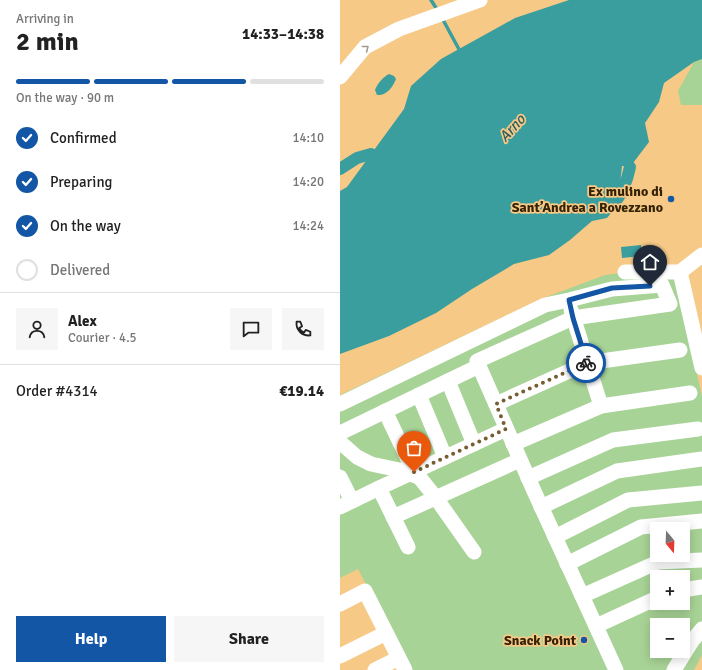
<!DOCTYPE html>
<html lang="en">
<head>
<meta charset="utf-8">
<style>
	:root { --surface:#fff; --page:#f6f6f6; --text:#222; --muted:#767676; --line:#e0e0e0; --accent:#1356a6 }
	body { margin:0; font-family:Signika,sans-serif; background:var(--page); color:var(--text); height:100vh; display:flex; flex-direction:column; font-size:15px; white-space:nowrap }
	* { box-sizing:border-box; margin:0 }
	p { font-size:13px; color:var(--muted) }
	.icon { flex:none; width:22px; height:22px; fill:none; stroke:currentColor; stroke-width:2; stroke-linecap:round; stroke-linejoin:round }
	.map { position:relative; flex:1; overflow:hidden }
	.side { display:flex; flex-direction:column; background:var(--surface); width:340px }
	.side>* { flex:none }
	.needle { width:26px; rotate:161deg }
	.buttons { position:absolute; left:310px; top:522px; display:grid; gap:8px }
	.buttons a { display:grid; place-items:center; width:40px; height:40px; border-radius:0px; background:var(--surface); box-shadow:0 2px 10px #0003; font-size:20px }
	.pin { position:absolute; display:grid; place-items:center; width:34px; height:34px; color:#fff; margin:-41px -17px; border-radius:50% 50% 50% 0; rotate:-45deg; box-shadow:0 0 4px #0007 }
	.pin .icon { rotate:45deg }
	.courier { position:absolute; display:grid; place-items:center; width:40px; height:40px; margin:-20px; border:3px solid #1356a6; border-radius:50%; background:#fff; color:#222; box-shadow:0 1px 5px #0007 }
	.overview em { font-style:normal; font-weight:700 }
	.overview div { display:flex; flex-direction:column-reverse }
	.overview { display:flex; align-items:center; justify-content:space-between; height:68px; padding:0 16px }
	h1 { font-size:26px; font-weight:700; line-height:30px }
	.bar { display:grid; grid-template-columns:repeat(4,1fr); gap:6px 4px; align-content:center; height:48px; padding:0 16px }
	.bar i { height:5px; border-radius:3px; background:var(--line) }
	.bar .on { background:var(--accent) }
	.bar p { grid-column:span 4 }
	.line { display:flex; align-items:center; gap:10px; padding:0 16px; border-top:1px solid var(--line) }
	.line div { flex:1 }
	.round { display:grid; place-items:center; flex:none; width:42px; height:42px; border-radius:0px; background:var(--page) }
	ol { padding:0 16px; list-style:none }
	li { display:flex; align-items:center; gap:12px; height:44px }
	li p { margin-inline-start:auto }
	li .icon { padding:4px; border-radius:50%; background:var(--accent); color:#fff; stroke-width:4 }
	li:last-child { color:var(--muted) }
	li i { width:22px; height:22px; border:2px solid var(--line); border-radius:50% }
	.primary-button { display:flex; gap:8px; margin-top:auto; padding:8px 16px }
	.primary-button a { flex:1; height:46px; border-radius:0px; background:var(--accent); color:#fff; font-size:16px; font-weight:700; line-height:46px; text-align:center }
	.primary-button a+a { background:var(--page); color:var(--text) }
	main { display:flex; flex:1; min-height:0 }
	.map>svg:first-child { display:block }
	.green { fill:#a8d396; fill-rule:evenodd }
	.water { fill:#3a9d9e }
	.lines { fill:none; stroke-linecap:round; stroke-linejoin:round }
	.stream { stroke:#3a9d9e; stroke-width:3.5 }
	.canal { stroke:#3a9d9e; stroke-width:12 }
	.minor { stroke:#fff; stroke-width:15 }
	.oneway { stroke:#a39c8e }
	.done { stroke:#785c32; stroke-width:4; stroke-dasharray:0 7.2 }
	.route { stroke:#1356a6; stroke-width:5 }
	.poi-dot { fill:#1356a6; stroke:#f7c987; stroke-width:1.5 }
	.labels { text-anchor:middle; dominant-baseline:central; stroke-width:3.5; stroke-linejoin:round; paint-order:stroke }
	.poi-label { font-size:14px; font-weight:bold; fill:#332205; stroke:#f7c987; text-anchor:end }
	.water-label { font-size:15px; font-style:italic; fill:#285e5f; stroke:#f7c987 }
</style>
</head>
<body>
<main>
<section class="side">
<div class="overview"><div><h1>2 min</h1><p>Arriving in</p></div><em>14:33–14:38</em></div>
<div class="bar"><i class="on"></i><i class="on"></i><i class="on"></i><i></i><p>On the way · 90 m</p></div>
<ol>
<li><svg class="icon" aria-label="check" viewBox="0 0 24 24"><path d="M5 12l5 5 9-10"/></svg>Confirmed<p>14:10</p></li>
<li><svg class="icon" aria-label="check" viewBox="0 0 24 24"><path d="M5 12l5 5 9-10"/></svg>Preparing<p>14:20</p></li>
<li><svg class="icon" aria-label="check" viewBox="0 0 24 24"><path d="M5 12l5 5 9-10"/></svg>On the way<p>14:24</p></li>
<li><i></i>Delivered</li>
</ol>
<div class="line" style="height:72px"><a class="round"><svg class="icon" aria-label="person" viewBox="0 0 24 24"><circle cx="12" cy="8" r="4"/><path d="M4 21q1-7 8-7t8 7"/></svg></a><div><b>Alex</b><p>Courier · 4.5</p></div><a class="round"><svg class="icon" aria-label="chat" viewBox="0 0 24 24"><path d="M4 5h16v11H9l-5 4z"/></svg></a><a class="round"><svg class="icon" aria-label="phone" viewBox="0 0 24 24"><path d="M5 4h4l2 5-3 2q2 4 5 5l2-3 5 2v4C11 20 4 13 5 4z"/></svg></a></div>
<div class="line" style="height:52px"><div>Order #4314</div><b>€19.14</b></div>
<div class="primary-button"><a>Help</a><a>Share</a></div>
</section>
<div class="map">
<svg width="362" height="670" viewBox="0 0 362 670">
	<rect width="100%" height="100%" fill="#f7c987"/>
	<g class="green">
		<polygon points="362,59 362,105 341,105 338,91 354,62"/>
		<path d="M320,268L335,279L362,396V655L354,670H70L18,569L0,578V395L201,299L265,275ZM317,529H343V555H317ZM317,577H343V603H317ZM317,625H343V651H317Z"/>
	</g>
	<g class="water">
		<polygon points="229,0 362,0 362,59 354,62 324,83 319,102 305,123 309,142 290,167 282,166 280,185 269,203 276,207 267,218 252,221 230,240 209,255 174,264 132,289 96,313 49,336 0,354 0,191 7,187 64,109 71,86 101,59 175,18"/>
		<path d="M49,74L54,76L56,79C53,87 46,96 37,95L35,90C37,84 43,77 49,74Z"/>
		<polygon points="301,245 302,256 282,258 281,247"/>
	</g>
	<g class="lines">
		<g class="stream">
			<polyline points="91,0 98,11"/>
			<polyline points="102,18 121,53"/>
		</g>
		<g class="canal">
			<polyline points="0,169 17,158 31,154"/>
			<path d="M273,205C282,194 287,182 290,167"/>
		</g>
		<g class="minor">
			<polyline points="0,77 25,47 59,29 140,0"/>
			<polyline points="285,272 340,272 362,255"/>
			<polyline points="340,272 362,368"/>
			<polyline points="231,310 261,406"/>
			<polyline points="108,381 134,444"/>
			<polyline points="79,395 105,457"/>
			<polyline points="0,404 205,305 229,300 272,289 322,285 330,304 233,318 137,361 139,366"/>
			<polyline points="156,404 247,363 340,350"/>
			<polyline points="45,411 74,472"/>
			<polyline points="0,433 139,366 194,491 276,670"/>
			<polyline points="0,442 17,457 31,464 64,471 80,478 96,498 134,552"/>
			<polyline points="173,444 261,406 350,393"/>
			<polyline points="0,477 12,501"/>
			<polyline points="188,478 273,440 358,429"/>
			<polyline points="39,488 166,429"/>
			<polyline points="0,507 39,488 68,547"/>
			<polyline points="201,507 277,471 362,459"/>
			<polyline points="53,517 180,460"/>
			<polyline points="215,537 288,500 362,493"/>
			<polyline points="227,564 301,527 362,521"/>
			<polyline points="343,590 362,587"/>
			<polyline points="242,596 318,562 362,560"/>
			<polyline points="0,604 25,591 65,670"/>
			<polyline points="256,626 317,598"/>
			<polyline points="0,656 46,633"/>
			<polyline points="35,670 59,658"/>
			<polyline points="334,670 352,641 362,629"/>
		</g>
	</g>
	<defs><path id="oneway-chevron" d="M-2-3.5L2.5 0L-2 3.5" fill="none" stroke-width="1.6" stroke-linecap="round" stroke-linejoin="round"/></defs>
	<use class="oneway" href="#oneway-chevron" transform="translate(26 48) rotate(-38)"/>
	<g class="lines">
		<polyline class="done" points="74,472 166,429 156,404 246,363"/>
		<polyline class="route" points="246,363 247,363 233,318 229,300 272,288 310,286"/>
	</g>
	<g class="poi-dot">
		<circle cx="331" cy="199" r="4"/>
		<circle cx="244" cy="640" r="4"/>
	</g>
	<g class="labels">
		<g class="poi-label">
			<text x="323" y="191">Ex mulino di<tspan x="323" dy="16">Sant’Andrea a Rovezzano</tspan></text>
			<text x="236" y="640">Snack Point</text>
		</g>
		<g class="water-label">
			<text transform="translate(172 128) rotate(-48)">Arno</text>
		</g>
	</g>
</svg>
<div class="buttons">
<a><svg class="needle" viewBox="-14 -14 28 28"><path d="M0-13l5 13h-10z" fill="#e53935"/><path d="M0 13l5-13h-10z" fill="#767676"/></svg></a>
<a>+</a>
<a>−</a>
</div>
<div class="pin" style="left:74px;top:472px;background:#ea580c"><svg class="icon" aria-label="bag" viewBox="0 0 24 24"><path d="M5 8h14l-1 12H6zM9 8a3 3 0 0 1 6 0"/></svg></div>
<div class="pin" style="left:310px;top:286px;background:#1f2937"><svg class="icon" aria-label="home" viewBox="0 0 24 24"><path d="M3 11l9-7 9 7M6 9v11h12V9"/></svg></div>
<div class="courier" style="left:246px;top:363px"><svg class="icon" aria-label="bike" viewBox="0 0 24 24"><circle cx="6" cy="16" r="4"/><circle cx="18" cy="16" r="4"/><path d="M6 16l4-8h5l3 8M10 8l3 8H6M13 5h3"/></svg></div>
</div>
</main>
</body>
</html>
